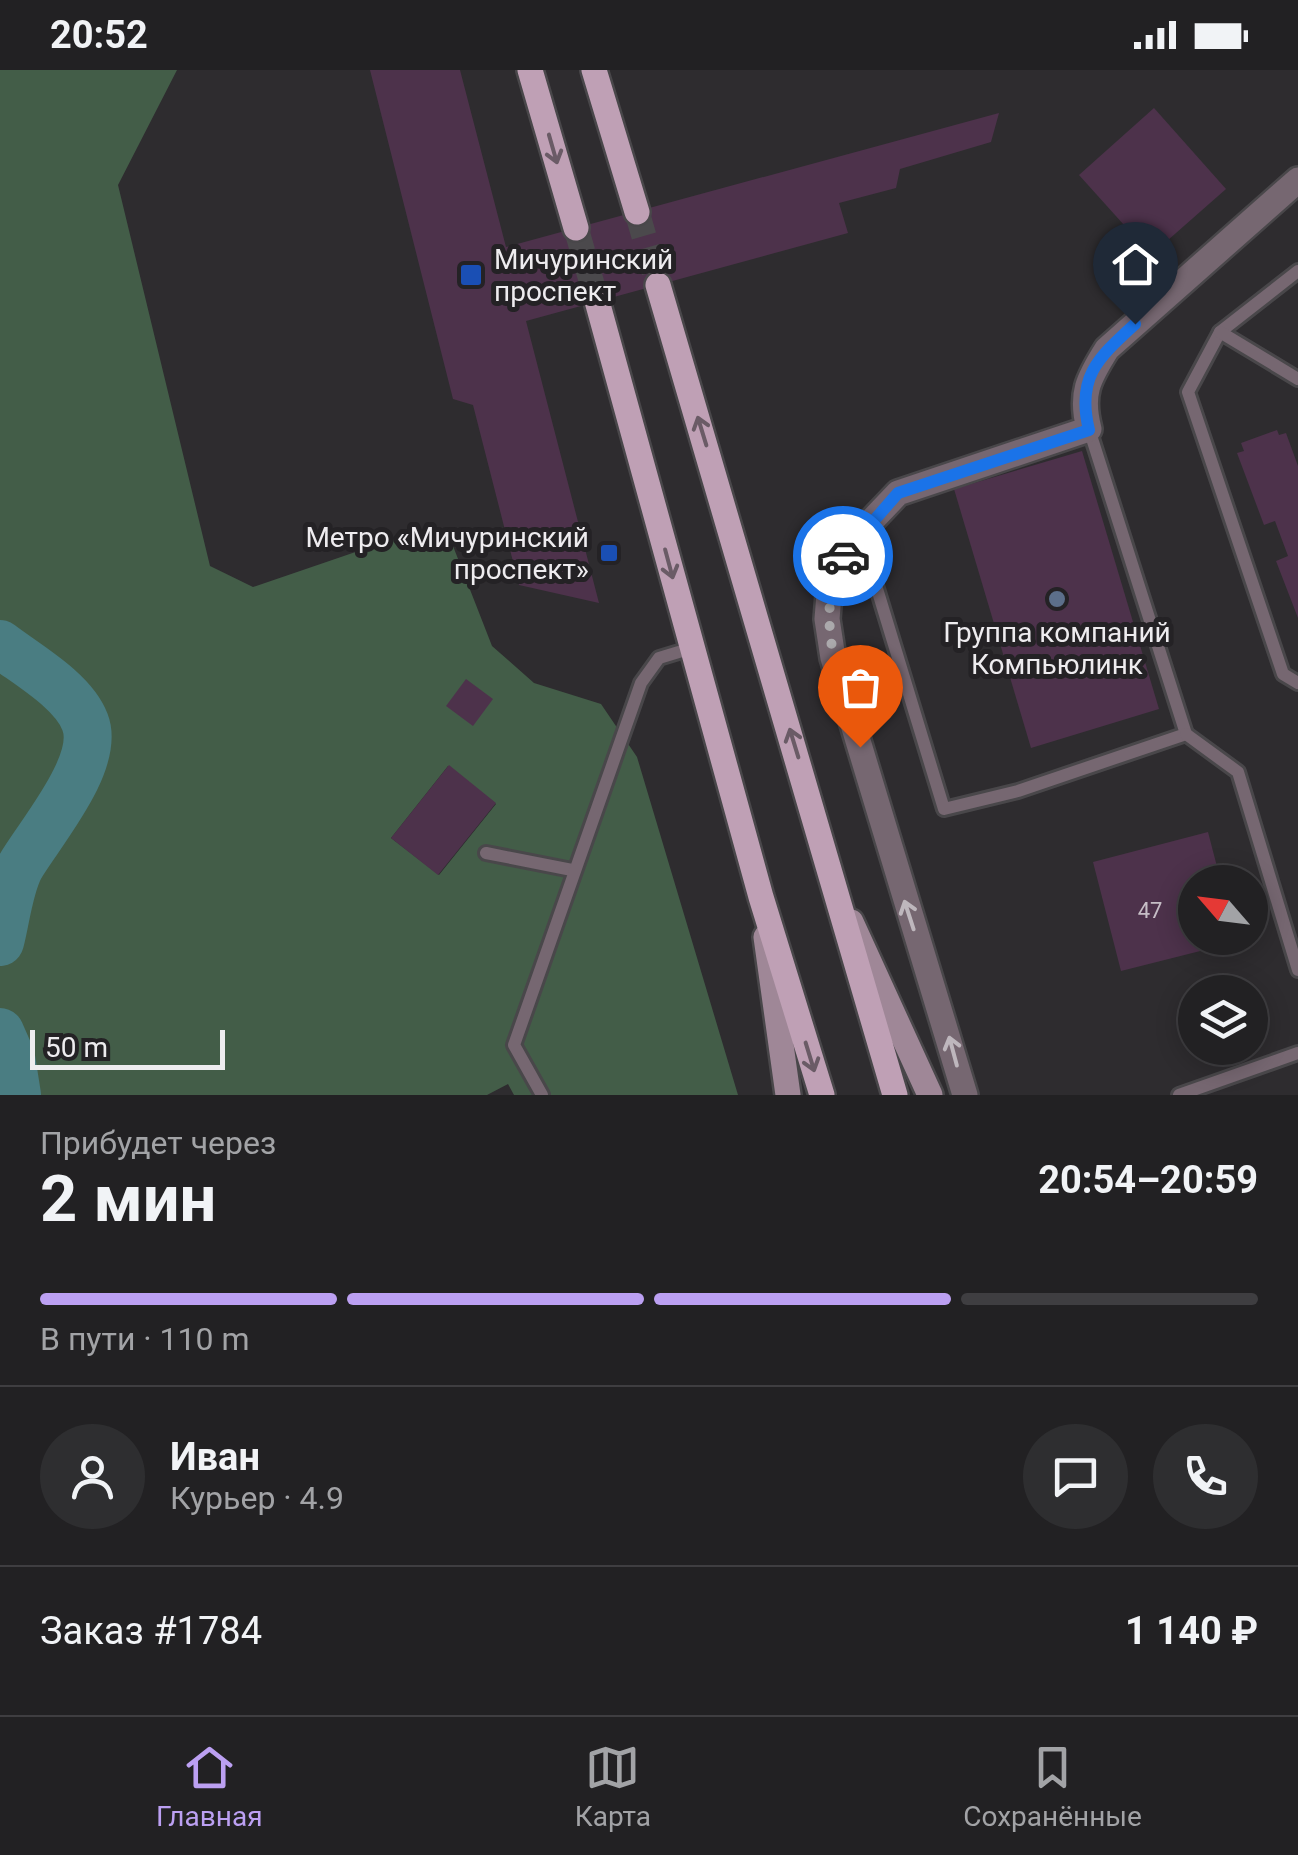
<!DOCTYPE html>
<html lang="ru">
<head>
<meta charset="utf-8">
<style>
	:root { --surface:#222123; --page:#2e2e30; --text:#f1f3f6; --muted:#a2a3a6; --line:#3f3e41; --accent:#bca0f2 }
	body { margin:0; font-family:Roboto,sans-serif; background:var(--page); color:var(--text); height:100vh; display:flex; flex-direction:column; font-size:38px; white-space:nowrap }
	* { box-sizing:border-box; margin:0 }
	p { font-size:32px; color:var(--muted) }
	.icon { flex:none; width:55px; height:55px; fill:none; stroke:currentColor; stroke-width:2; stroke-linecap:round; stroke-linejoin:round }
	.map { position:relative; height:1025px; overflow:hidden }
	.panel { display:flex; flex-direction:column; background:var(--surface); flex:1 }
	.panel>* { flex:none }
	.needle { width:65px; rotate:298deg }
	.controls { position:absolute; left:1178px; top:795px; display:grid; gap:20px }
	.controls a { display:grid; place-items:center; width:90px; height:90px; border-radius:50%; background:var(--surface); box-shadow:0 5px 25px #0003,0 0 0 2px var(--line); font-size:50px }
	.scale { position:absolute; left:30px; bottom:25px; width:195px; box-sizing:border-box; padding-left:10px; border:5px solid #eeecef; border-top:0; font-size:28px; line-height:35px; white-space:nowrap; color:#eeecef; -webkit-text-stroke:8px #242225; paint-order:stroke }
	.pin { position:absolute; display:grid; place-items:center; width:85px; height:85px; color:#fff; margin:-102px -42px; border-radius:50% 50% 50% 0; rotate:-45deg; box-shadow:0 0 10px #0007 }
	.pin .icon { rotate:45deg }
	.courier { position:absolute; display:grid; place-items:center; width:100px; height:100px; margin:-50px; border:8px solid #1a73e8; border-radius:50%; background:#fff; color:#222; box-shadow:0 2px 12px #0007 }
	.summary em { font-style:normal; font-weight:700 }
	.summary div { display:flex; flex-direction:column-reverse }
	.summary { display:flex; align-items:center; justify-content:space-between; height:170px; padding:0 40px }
	h1 { font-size:65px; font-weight:700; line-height:75px }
	.bar { display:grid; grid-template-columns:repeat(4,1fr); gap:15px 10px; align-content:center; height:120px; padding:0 40px }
	.bar i { height:12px; border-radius:8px; background:var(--line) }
	.bar .selected { background:var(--accent) }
	.bar p { grid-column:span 4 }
	.line { display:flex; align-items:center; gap:25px; padding:0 40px; border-top:2px solid var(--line) }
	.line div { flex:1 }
	.round { display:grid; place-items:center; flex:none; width:105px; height:105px; border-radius:52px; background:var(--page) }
	.status { display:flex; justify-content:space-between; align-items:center; height:70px; padding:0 50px; background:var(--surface); direction:ltr }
	.status svg { height:28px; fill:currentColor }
	.menu { display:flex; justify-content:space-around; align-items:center; height:140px; border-top:2px solid var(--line); background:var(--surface); font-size:28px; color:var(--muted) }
	.menu a { display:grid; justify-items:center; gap:5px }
	.menu .selected { color:var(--accent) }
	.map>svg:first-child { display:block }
	.green { fill:#435d48; fill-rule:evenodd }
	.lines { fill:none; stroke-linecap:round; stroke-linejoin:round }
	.river { stroke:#4a7d82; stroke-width:48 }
	.building { fill:#4d324b }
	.primary-tunnel { stroke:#4b494c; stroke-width:25; stroke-dasharray:25 12; stroke-linecap:butt }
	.lane-casing { stroke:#49474a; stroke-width:18 }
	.street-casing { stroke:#49474a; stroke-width:30 }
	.secondary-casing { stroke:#49474a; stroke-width:30 }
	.primary-casing { stroke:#49474a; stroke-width:30 }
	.lane { stroke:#766771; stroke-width:12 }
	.street { stroke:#766771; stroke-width:25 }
	.secondary { stroke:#9f8797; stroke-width:25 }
	.primary { stroke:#bfa0b5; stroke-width:25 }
	.oneway { stroke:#6a5b66 }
	.oneway2 { stroke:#beb7bd }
	.done { stroke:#aba9ac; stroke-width:10; stroke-dasharray:0 18 }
	.route { stroke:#1a73e8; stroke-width:12 }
	.transit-dot { fill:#1a4fb4; stroke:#242225; stroke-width:4 }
	.service-dot { fill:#5c6f8a; stroke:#242225; stroke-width:4 }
	.labels { text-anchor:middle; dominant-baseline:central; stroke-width:10; stroke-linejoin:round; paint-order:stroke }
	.number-label { font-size:22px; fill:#c6bec6 }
	.poi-label { font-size:28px; fill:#eeecef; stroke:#242225; text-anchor:start }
</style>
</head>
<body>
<div class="status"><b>20:52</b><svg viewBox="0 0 49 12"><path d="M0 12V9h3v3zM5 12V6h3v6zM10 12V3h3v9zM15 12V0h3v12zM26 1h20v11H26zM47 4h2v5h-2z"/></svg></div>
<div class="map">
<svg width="1298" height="1025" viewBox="0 0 1298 1025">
	<rect width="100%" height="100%" fill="#2e2c2f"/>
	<path class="green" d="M0,0H177L118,115L210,496L253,517L414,462L453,476L492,576L534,613L601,634L637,687L738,1025H514L508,1014L487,1025H0ZM448,696L496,734L439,805L391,768Z"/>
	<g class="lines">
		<g class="river">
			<path d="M0,574C26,594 73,620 85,652C101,693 40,763 20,797C9,818 6,849 0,872"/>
			<polyline points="0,962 11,987 17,1025"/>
		</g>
	</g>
	<g class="building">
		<polygon points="370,0 460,0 506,177 999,43 991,72 900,99 896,118 839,133 848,163 526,251 599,533 519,515 473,335 453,329"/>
		<polygon points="1154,38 1226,119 1151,185 1079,105"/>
		<polygon points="1277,360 1279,365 1286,363 1298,396 1298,548 1276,491 1288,486 1275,451 1264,455 1237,383 1244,381 1241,373"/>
		<polygon points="1082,381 1159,639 1031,678 954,419"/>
		<polygon points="466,609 493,629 473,656 446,636"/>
		<polygon points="449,695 496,733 438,805 391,768"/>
		<polygon points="1208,762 1221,812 1195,812 1195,868 1235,868 1236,872 1121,901 1093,792"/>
	</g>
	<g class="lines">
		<g class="primary-tunnel">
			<polyline points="637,142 658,215"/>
			<polyline points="576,158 597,231"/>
		</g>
		<g class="lane-casing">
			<g id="lane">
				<polyline points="1298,201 1220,262 1188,322 1283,604 1298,613"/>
				<polyline points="1220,262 1298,309"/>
				<polyline points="861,466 944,739 1018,721 1186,664 1089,359"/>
				<polyline points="1186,664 1238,702 1298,900"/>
				<polyline points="486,783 572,800"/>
				<polyline points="542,1025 514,975 641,613 659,588 692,578"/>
				<polyline points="1179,1025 1298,983"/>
			</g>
		</g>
		<g class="street-casing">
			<path id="street" d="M965,1025L833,588L827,549L830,512L860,463L898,423L1089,359C1080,324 1088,309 1107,279L1298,110"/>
		</g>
		<g class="secondary-casing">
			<g id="secondary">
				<polyline points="851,852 930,1025"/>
				<polyline points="766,867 788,1025"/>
			</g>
		</g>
		<g class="primary-casing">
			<g id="primary">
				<polyline points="530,0 576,158"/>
				<polyline points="594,0 637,142"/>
				<polyline points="658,215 895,1025"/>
				<polyline points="597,231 761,827 822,1025"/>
			</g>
		</g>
		<use href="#lane" class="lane"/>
		<use href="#street" class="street"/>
		<use href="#secondary" class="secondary"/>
		<use href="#primary" class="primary"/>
	</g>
	<defs><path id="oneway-shaft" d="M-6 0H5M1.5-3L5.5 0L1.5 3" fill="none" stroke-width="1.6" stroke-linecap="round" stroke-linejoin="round" transform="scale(2.5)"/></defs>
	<g class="oneway">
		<use href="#oneway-shaft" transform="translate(553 79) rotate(74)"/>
		<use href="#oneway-shaft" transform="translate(702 361) rotate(-107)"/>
		<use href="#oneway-shaft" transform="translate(669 494) rotate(75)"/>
		<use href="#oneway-shaft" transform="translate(794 673) rotate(-107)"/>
		<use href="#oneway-shaft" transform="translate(810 987) rotate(73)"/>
	</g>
	<g class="oneway2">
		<use href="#oneway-shaft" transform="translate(909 845) rotate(-108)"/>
		<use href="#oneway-shaft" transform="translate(953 981) rotate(-105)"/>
	</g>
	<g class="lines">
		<path class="done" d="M843,486C812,549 841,614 860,677"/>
		<path class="route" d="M843,486L898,423L1089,360C1076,307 1098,288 1135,254"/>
	</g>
	<g class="transit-dot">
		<rect x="459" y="193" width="24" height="24" rx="5"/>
		<rect x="599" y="473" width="20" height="20" rx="5"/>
	</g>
	<circle class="service-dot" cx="1057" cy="529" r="10"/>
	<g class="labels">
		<g class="number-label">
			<text x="1150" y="840">47</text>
		</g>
		<g class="poi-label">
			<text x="494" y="189">Мичуринский<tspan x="494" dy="32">проспект</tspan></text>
			<text x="589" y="467" text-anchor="end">Метро «Мичуринский<tspan x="589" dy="32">проспект»</tspan></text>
			<text x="1057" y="562" text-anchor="middle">Группа компаний<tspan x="1057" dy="32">Компьюлинк</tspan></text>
		</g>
	</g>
</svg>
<div class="controls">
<a><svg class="needle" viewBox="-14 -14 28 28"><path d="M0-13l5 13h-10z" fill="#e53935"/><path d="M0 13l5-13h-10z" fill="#a2a3a6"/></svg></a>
<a><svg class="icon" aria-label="layers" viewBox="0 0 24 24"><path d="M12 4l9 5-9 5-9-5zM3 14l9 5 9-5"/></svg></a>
</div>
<div class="scale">50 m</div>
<div class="pin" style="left:860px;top:677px;background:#ea580c"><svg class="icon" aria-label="bag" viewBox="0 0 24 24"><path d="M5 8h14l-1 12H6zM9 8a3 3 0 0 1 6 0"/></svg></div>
<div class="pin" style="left:1135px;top:254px;background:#1f2937"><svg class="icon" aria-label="home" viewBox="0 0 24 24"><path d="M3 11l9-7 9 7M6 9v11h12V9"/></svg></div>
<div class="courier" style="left:843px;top:486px"><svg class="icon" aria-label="car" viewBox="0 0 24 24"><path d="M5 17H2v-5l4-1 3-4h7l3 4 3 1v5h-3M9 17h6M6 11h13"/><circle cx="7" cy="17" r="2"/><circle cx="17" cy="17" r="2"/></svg></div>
</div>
<section class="panel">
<div class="summary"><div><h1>2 мин</h1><p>Прибудет через</p></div><em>20:54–20:59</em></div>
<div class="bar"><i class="selected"></i><i class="selected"></i><i class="selected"></i><i></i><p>В пути · 110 m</p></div>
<div class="line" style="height:180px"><a class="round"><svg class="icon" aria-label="person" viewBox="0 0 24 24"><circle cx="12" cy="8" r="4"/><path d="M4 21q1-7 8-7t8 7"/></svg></a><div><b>Иван</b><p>Курьер · 4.9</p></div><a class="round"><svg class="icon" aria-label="chat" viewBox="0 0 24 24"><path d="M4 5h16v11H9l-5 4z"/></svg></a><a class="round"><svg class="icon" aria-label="phone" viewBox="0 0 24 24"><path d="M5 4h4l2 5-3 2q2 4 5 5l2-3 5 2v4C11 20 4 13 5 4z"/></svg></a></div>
<div class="line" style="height:130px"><div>Заказ #1784</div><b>1 140 ₽</b></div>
</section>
<nav class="menu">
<a class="selected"><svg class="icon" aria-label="home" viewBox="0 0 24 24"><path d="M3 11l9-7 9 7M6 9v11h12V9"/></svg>Главная</a>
<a><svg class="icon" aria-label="map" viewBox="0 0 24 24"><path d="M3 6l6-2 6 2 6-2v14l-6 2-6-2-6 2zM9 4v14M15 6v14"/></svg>Карта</a>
<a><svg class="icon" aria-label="saved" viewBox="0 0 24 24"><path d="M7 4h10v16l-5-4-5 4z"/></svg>Сохранённые</a>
</nav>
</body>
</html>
